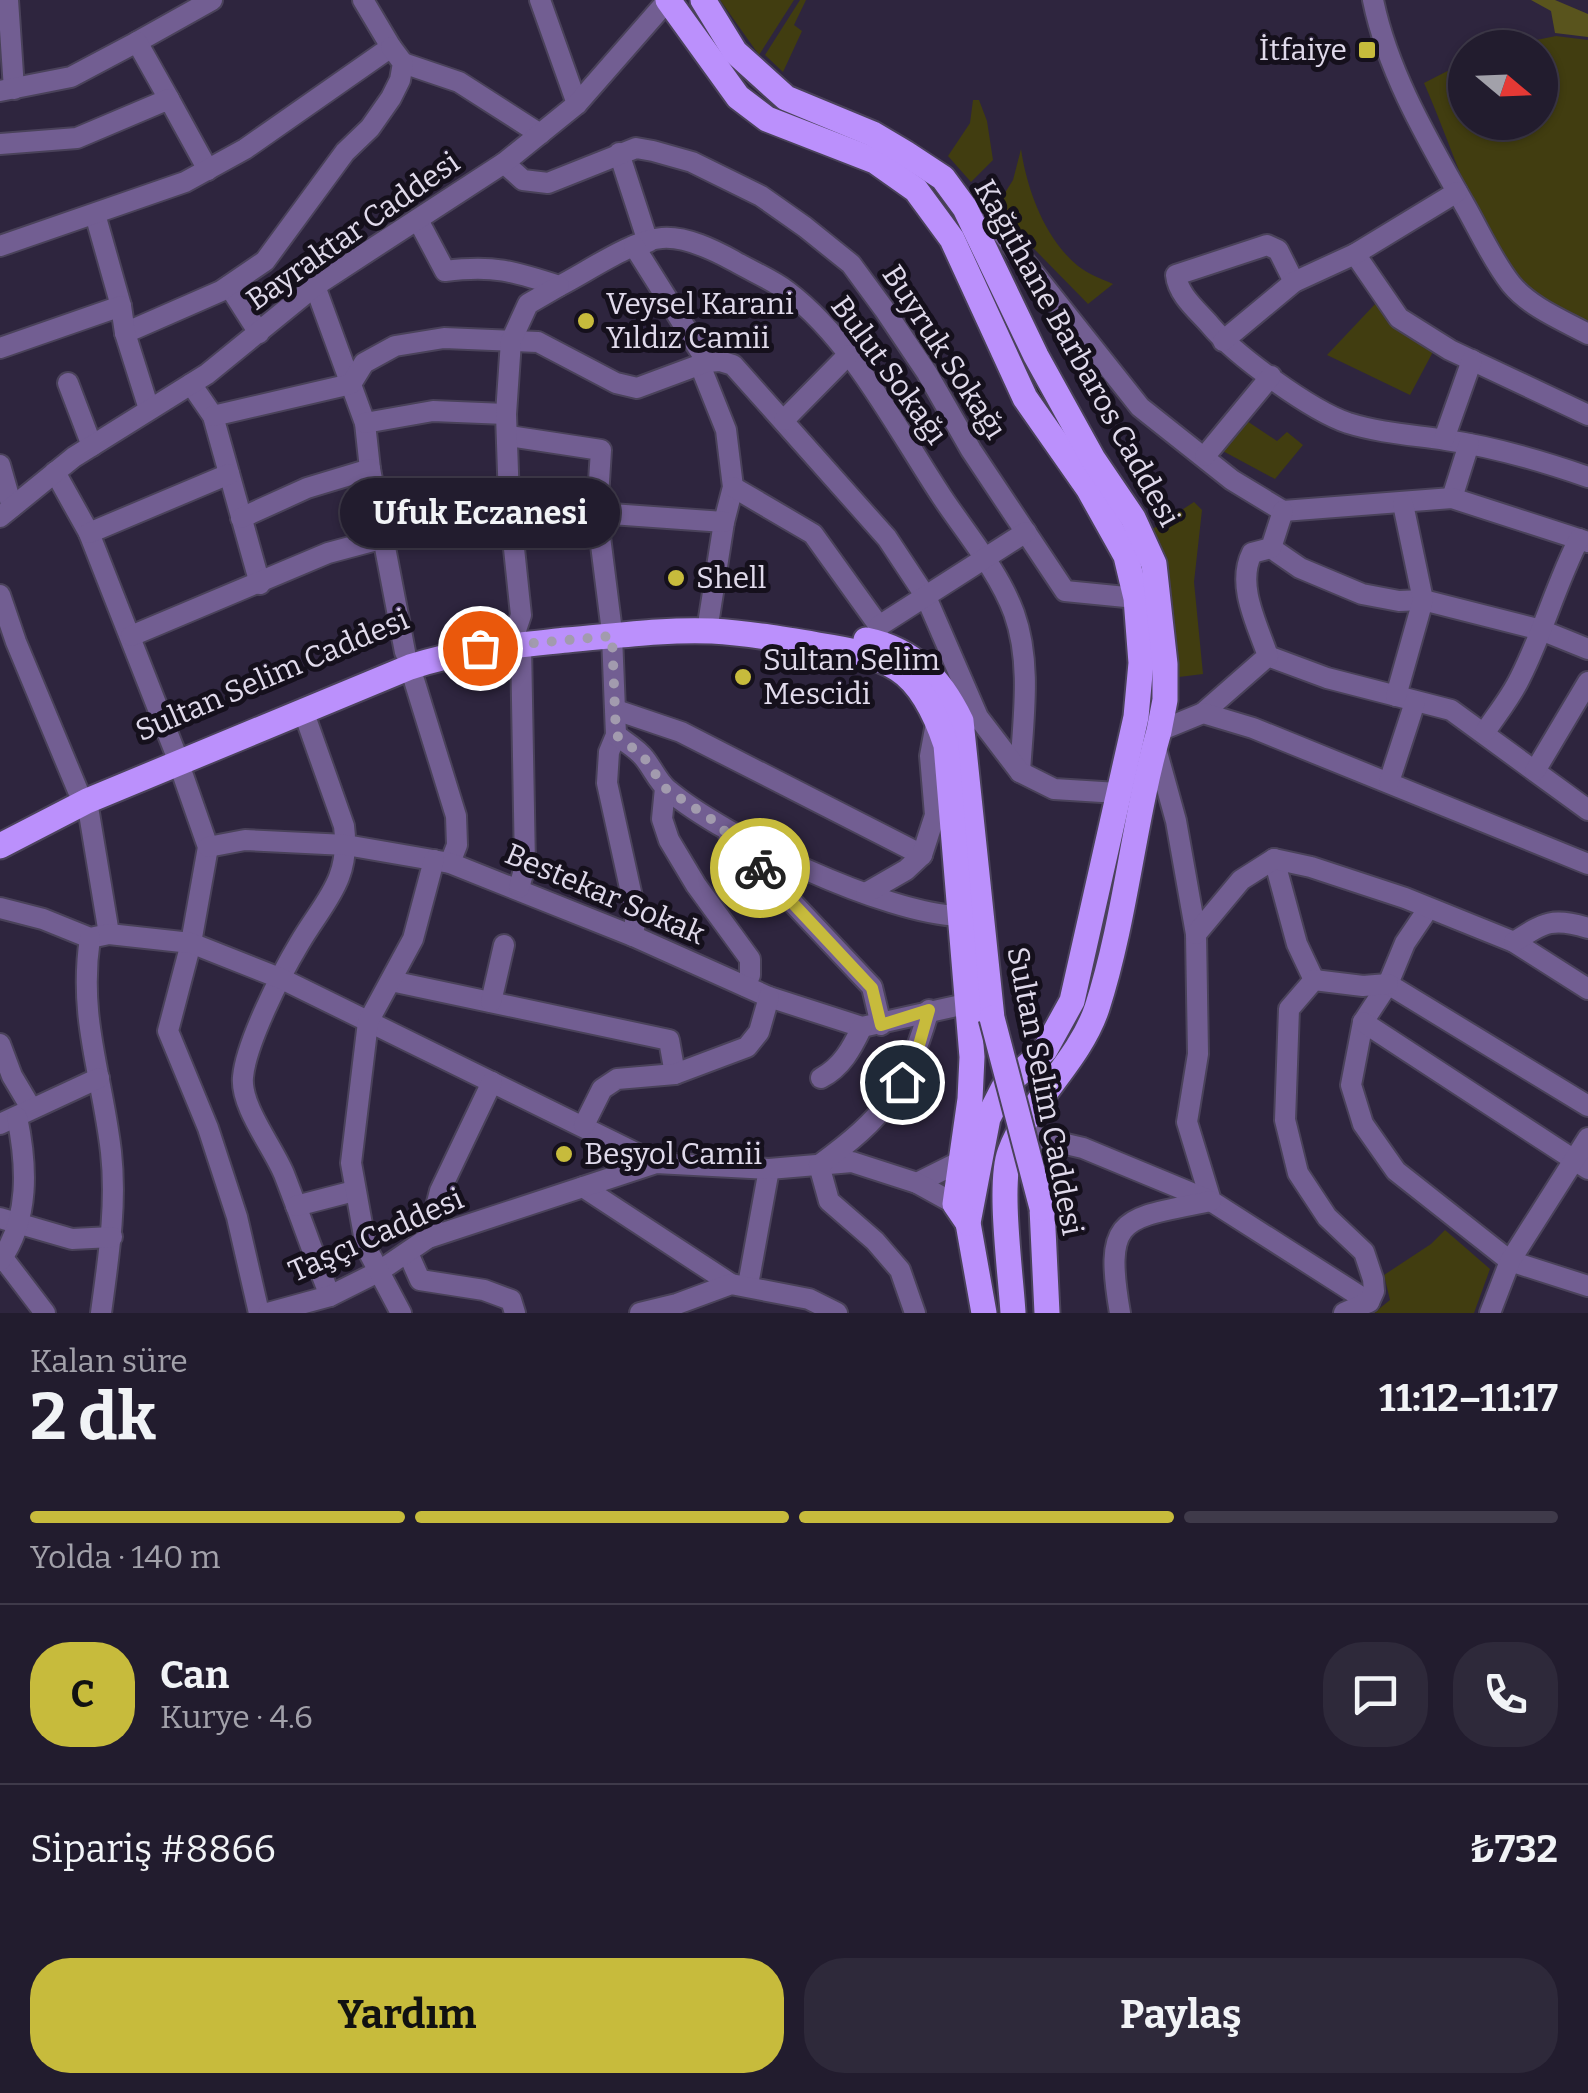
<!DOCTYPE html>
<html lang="tr">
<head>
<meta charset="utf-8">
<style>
	:root { --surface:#221c2e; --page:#2e293a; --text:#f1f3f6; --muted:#a2a1aa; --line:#3f3a4a; --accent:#c7bb3c }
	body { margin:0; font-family:Bitter,serif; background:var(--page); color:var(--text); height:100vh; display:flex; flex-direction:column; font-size:38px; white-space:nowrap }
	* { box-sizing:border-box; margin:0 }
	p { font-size:32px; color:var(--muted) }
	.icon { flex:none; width:55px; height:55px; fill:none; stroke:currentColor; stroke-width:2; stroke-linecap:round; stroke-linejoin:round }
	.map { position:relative; height:1313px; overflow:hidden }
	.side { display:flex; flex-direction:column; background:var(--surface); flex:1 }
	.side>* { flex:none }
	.needle { width:65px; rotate:109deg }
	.fabs { position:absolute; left:1448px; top:30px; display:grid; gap:20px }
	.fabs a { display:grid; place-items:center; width:110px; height:110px; border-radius:50%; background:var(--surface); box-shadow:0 2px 8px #0004,0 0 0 2px var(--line); font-size:50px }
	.pin { position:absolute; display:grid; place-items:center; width:85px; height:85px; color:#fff; margin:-42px; border:5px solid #fff; border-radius:50%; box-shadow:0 2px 10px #0007 }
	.courier { position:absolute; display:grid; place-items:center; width:100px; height:100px; margin:-50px; border:8px solid #c7bb3c; border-radius:50%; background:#fff; color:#222; box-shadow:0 2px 12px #0007 }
	.bubble { position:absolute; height:70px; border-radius:35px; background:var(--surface); box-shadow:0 2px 8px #0004,0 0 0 2px var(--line); font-size:32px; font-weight:700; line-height:70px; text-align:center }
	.head em { font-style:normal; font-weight:700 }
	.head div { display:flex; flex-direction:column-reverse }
	.head { display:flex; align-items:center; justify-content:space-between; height:170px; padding:0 30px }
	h1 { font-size:65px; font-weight:700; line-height:75px }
	.bar { display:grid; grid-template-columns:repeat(4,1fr); gap:15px 10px; align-content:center; height:120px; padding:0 30px }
	.bar i { height:12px; border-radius:8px; background:var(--line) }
	.bar .active { background:var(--accent) }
	.bar p { grid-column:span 4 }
	.line { display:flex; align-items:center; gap:25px; padding:0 30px; border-top:2px solid var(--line) }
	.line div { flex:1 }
	.round { display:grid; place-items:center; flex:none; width:105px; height:105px; border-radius:40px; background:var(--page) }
	.cta { display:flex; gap:20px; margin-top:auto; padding:20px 30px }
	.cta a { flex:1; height:115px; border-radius:40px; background:var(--accent); color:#111; font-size:40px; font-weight:700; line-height:115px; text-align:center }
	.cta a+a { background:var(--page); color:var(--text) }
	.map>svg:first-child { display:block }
	.green { fill:#413d10 }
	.forest { fill:#59541d }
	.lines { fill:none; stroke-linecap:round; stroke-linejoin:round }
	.stream { stroke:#171608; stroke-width:5 }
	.minor-casing { stroke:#4a425a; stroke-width:24 }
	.major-casing { stroke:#4a425a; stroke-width:29 }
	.minor { stroke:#725e92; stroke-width:20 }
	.major { stroke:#bb90fc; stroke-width:25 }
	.major-bridge-casing { stroke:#4a425a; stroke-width:29; stroke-linecap:butt }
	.major-bridge { stroke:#bb90fc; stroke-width:25 }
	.done { stroke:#a29bae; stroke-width:10; stroke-dasharray:0 18 }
	.route { stroke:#c7bb3c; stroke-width:12 }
	.poi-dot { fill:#c7bb3c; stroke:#15101c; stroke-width:4 }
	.labels { text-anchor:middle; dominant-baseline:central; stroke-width:10; stroke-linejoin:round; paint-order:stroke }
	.poi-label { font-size:30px; fill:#e0daeb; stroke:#15101c; text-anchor:start }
	.street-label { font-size:30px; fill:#e0daeb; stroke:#15101c }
</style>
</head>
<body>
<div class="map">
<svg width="1588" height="1313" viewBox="0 0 1588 1313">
	<rect width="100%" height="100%" fill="#2e253e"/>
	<g class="green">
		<polygon points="720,0 794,0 759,55"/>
		<polygon points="800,0 806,0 794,25 802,31 783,72 765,55"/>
		<path d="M1556,36L1588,40V325C1562,310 1531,296 1512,272C1472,218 1451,144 1424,83L1465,62V122H1540V48L1501,47Z"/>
		<polygon points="973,100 979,100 987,121 993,160 971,182 948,156 970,123"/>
		<path d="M1021,149C1027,190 1045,239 1078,266C1088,274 1102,279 1113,284L1088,304L997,211L996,207L1013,180Z"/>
		<polygon points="1377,302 1435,348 1410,395 1327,355"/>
		<polygon points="1244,419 1277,441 1287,432 1303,445 1275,479 1221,450"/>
		<polygon points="1194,502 1202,510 1194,582 1203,674 1171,678 1151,530"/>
		<polygon points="1445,1230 1490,1269 1474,1313 1374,1313 1390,1300 1384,1275 1431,1244"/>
	</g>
	<polygon class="forest" points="1531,0 1555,0 1588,14 1588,37 1555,33 1551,11"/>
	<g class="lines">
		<g class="stream">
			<polyline points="923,179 944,199"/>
			<polyline points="1039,387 1056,422"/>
			<polyline points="1032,1090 1045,1064"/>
		</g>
		<g class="minor-casing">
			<g id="minor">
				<polyline points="8,0 14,89"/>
				<polyline points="540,0 577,104"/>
				<path d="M1373,0C1388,73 1428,140 1464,204C1479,230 1492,260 1511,284C1530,307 1562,320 1588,334"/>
				<polyline points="137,42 212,0"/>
				<polyline points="403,63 459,82 540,134"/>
				<polyline points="0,91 71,77 137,42 169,99"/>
				<polyline points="0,144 77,138 169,99 208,170"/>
				<polyline points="619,153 648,242"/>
				<polyline points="504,163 523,180 548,183 636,148 653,151 692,162 761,196 805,227 851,264 884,309 927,373 971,450 1065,591 1136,598"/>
				<polyline points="95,214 121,306"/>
				<path d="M418,220L445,271C494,265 513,271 559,286C587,272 632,240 662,238C686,236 714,250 734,261C751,271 771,279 787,291C852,340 897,429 942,497C966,533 999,572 1014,613C1032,663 1023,720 1020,772"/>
				<polyline points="972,221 988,223 1002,233 1140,407 1232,480 1283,511"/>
				<polyline points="0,246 185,182 245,149 391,47 363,0"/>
				<polyline points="634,246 707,362"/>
				<polyline points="1355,254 1399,318 1450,350 1588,415"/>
				<path d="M1294,282L1278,250L1267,245L1176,275C1178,295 1197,310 1210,325C1235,355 1310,410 1348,423C1380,433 1413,435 1446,440C1495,447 1542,461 1588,477"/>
				<polyline points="229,286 259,333"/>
				<polyline points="315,286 365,423 370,469 405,652"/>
				<polyline points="125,333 221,291 265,261 345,152 370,128 391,98 400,80 403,63 391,47"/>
				<polyline points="1223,341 1294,282 1355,254 1457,192"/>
				<polyline points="0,348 121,306 125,333 149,409"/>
				<polyline points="700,365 726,430 733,487 724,522 709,618"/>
				<polyline points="68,383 92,446"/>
				<polyline points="191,384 213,416 260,584"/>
				<polyline points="213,416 351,384 364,363 395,346 444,338 538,342 616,383 637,388 707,362 720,361 733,365 887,538 926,597 978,717 1020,772 1054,789 1118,793"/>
				<polyline points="784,420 848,355"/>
				<polyline points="365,423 433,411 506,414"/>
				<polyline points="509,436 601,450 597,513 611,624"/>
				<polyline points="1444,439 1472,360"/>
				<polyline points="1205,456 1271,376"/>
				<polyline points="0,465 12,507"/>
				<polyline points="55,472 89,533 175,752"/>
				<polyline points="733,487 813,534 879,626 875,642"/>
				<polyline points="1452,498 1469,444"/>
				<polyline points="1283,511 1452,498 1588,542"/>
				<polyline points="0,517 74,457 207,374 315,286 504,163 577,104 668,0"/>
				<polyline points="241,518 307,488 370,469"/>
				<polyline points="89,533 229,474"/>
				<polyline points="1271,548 1300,568 1362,594 1399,601 1423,600 1541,630 1588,649"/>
				<polyline points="0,595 16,642 78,791"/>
				<polyline points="879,626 1026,532"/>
				<polyline points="516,630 521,615 509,501 506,414 511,341 528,304 559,286"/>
				<polyline points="131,636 328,553 384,538 510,518 597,513 724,522"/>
				<polyline points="612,636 616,735 609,752 607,783 636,915 633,936"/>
				<polyline points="1268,656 1327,678 1451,710 1588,810"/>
				<polyline points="410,667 456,816 457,845 450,863"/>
				<polyline points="1396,696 1423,600 1403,504"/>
				<polyline points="616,710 681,732 922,855"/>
				<path d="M304,713L344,826C351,881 324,901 299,944C281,974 246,1043 243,1077C240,1106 273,1147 284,1174C300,1215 314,1256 330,1296"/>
				<path d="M1203,713L1268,656C1257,624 1236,585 1252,553L1271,548L1283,511"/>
				<polyline points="1159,731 1203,713 1253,728 1588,864"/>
				<path d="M1485,732C1497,714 1511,697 1520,678C1543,633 1556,584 1579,539"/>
				<path d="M616,735C625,742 638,749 645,759C653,769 658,782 668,790C725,838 886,914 960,916"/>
				<polyline points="1155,745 1176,821 1196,934 1198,1054 1187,1122 1211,1201 1369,1302"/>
				<polyline points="179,764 208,847 191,943 168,1031 208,1128 237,1217 259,1313"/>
				<polyline points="1535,771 1588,682"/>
				<polyline points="1389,782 1415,702"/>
				<polyline points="665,788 662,819 669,840 696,885 750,959 750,975 745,986"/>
				<polyline points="87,801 109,934"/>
				<polyline points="729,835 872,987 881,1025"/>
				<polyline points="208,847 245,840 346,845 450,863 633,936 769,997 862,1027 970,1003"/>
				<polyline points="1274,859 1297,944 1314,980"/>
				<polyline points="519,888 525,866 521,645"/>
				<polyline points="866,893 906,870 922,855 935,815 930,756 937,718"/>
				<polyline points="0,908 43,919 90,938 109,934 191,943 282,979 656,1163"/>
				<polyline points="1428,909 1405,943 1388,984 1363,1022 1351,1085 1363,1124 1396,1171 1510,1261 1588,1286"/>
				<polyline points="1196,934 1241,880 1274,859 1311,867 1405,898 1514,942 1588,989"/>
				<path d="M90,938C78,1018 102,1074 111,1152C117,1206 108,1260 101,1313"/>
				<path d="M1514,942C1545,922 1553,917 1588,928"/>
				<polyline points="391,981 669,1040 675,1074"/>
				<polyline points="1388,984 1588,1106"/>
				<polyline points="491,1002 504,945"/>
				<polyline points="1363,1022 1588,1169"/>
				<polyline points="0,1044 12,1076 31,1108"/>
				<path d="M821,1078C842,1067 852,1048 862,1027"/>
				<polyline points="0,1124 99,1078"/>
				<polyline points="584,1125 602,1089 617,1079 675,1074 747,1047 759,1032 769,997"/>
				<polyline points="1019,1133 1083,1148 1211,1201"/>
				<polyline points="917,1183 959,1162"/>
				<polyline points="583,1187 731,1284"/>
				<polyline points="296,1206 354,1191"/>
				<polyline points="0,1218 72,1239 112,1237"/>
				<polyline points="428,1238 440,1191 492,1082"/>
				<polyline points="408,1253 420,1280 484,1290 511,1300 515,1313"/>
				<polyline points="3,1258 45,1313"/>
				<path d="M0,1261C30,1219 27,1165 17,1117"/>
				<polyline points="748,1285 769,1169"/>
				<polyline points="268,1313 330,1296 378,1272 428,1238 656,1163 769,1169 852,1162 917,1183 955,1204"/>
				<polyline points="401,1313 366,1247 351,1163 368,1022 413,939 434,860"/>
				<polyline points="640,1313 677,1304 731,1284 809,1299 837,1313"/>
				<path d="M915,1313L900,1270L875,1241L829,1201L819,1165C885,1117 906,1089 929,1010"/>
				<path d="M1120,1313C1103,1214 1123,1219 1211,1201"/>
				<polyline points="1344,1313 1369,1302 1374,1291 1373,1279 1364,1252 1327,1217 1298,1173 1285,1120 1289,1009 1314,980 1363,986 1388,984"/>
				<polyline points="1490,1313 1510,1261 1588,1138"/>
			</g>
		</g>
		<g class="major-casing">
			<g id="major">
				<polyline points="668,0 738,97 767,119 875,161 916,190 952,239 1025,398 1088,488 1126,556 1136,598 1141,663 1136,717 1072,1001 1045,1050 1004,1087 988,1118 968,1223 984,1313"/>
				<path d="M703,0L735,52L786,98L873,134L905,153L943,178L965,208L1036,356L1093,459L1133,518L1154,564L1165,664V700L1159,731C1133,822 1126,918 1097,1008C1079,1062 1028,1102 1010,1152C998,1184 1011,1276 1013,1313"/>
				<path d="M866,640C914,650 940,678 961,721L992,1018"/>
				<path d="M0,846L87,801L410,667C466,649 510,646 567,640C615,636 664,629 712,631C748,633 783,639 818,645C844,649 875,654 898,669C923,685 937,718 946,745L972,1057L970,1099L955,1204L968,1223"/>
				<polyline points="1042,1208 1047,1313"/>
			</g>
		</g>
		<use href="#minor" class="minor"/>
		<use href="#major" class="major"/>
		<g class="major-bridge-casing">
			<polyline id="major-bridge" points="992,1018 1042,1208"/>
		</g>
		<use href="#major-bridge" class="major-bridge"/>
	</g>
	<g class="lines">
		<polyline class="done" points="480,648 612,636 616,735 643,756 665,788 717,823 760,868"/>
		<polyline class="route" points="760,868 872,988 881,1025 929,1010 915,1059 902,1082"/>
	</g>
	<g class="poi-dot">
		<rect x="1357" y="40" width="20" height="20" rx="5"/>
		<circle cx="586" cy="321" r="10"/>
		<circle cx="676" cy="578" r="10"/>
		<circle cx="743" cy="677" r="10"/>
		<circle cx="564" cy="1154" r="10"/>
	</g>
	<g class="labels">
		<g class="poi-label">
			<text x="1347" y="50" text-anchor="end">İtfaiye</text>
			<text x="606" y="304">Veysel Karani<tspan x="606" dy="34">Yıldız Camii</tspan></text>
			<text x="696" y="578">Shell</text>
			<text x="763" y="660">Sultan Selim<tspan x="763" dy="34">Mescidi</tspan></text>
			<text x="584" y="1154">Beşyol Camii</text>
		</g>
		<g class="street-label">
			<text transform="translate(353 231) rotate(-35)">Bayraktar Caddesi</text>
			<text transform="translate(944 352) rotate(57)">Buyruk Sokağı</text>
			<text transform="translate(1077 353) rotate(61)">Kağıthane Barbaros Caddesi</text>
			<text transform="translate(889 370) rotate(54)">Bulut Sokağı</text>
			<text transform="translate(272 675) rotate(-23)">Sultan Selim Caddesi</text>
			<text transform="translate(605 894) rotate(23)">Bestekar Sokak</text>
			<text transform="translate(1045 1091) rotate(79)">Sultan Selim Caddesi</text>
			<text transform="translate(376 1235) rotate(-24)">Taşçı Caddesi</text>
		</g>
	</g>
</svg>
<div class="fabs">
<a><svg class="needle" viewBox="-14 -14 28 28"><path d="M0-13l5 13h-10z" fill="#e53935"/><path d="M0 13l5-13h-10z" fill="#a2a1aa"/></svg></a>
</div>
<div class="pin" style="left:480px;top:648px;background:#ea580c"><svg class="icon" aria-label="bag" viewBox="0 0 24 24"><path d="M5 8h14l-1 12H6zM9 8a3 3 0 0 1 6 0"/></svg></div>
<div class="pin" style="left:902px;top:1082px;background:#1f2937"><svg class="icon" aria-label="home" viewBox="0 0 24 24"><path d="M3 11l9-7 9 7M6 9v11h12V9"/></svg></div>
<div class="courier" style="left:760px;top:868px"><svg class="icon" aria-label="bike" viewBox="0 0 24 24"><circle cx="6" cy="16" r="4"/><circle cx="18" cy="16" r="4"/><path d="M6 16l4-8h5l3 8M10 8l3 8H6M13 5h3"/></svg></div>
<div class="bubble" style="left:340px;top:478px;width:280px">Ufuk Eczanesi</div>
</div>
<section class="side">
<div class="head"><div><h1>2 dk</h1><p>Kalan süre</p></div><em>11:12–11:17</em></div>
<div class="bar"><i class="active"></i><i class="active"></i><i class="active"></i><i></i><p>Yolda · 140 m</p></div>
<div class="line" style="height:180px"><b class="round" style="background:var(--accent);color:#111">C</b><div><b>Can</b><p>Kurye · 4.6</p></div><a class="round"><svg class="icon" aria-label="chat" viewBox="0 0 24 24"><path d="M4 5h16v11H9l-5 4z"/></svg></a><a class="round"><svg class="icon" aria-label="phone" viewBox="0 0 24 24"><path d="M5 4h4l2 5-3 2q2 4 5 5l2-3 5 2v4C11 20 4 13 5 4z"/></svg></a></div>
<div class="line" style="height:130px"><div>Sipariş #8866</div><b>₺732</b></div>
<div class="cta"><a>Yardım</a><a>Paylaş</a></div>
</section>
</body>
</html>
